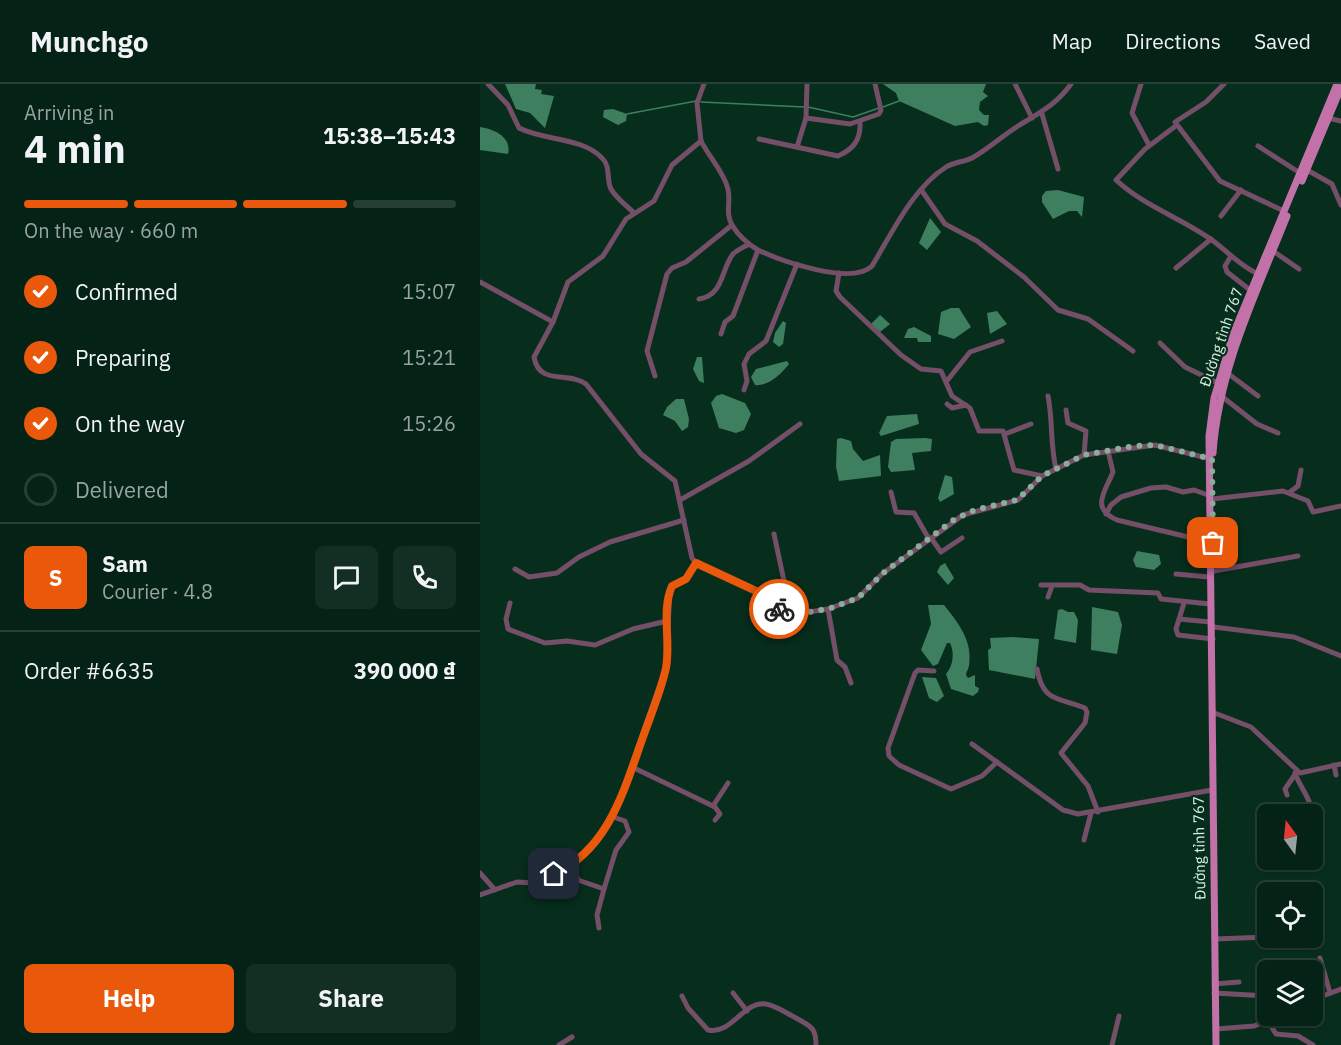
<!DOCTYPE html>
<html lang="en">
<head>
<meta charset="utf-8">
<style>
	:root { --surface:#052216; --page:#132f23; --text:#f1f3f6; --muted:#97a4a1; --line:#263f35; --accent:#ea580c }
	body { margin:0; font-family:"IBM Plex Sans",sans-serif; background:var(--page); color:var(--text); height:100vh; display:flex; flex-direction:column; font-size:22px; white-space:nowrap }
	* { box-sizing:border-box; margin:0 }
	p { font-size:20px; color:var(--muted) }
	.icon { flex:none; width:33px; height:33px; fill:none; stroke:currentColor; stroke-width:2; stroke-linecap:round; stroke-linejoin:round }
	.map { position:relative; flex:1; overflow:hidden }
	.panel { display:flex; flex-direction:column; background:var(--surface); width:480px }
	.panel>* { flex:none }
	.needle { width:39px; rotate:345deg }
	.fabs { position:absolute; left:777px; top:720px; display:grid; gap:12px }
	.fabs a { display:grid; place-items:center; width:66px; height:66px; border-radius:9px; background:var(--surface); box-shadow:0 2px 4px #0004,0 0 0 2px var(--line); font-size:30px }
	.pin { position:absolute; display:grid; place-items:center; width:51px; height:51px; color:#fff; margin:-26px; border-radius:12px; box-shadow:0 3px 9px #0006 }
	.courier { position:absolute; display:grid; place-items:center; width:60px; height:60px; margin:-30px; border:4px solid #ea580c; border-radius:50%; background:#fff; color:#222; box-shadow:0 2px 8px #0007 }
	.summary em { font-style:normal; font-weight:700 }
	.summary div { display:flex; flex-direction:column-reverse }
	.summary { display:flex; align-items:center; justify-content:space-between; height:102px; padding:0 24px }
	h1 { font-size:39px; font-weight:700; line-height:45px }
	.bar { display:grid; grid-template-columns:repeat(4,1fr); gap:9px 6px; align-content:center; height:72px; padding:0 24px }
	.bar i { height:8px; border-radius:4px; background:var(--line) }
	.bar .active { background:var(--accent) }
	.bar p { grid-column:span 4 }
	.line { display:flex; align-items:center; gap:15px; padding:0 24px; border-top:2px solid var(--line) }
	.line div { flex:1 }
	.round { display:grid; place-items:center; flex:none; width:63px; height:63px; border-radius:9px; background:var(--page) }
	ol { padding:0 24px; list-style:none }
	li { display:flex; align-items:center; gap:18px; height:66px }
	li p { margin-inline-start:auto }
	li .icon { padding:6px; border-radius:50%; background:var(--accent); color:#fff; stroke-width:4 }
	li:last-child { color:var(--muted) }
	li i { width:33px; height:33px; border:3px solid var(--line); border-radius:50% }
	.button { display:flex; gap:12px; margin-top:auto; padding:12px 24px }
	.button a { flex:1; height:69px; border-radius:9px; background:var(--accent); color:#fff; font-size:24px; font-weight:700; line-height:69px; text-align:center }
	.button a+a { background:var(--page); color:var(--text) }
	header { display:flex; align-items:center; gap:36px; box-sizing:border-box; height:84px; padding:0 30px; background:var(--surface); border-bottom:2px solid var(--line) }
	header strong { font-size:28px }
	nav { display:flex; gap:33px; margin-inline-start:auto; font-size:21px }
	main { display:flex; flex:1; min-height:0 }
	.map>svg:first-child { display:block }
	.water { fill:#3d7f5f }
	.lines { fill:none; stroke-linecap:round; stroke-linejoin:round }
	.stream { stroke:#3d7f5f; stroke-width:1.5 }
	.minor { stroke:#754e68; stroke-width:5 }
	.major { stroke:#c372a9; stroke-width:7 }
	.done { stroke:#8eac9c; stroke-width:6; stroke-dasharray:0 10.8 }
	.route { stroke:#ea580c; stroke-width:8 }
	.labels { text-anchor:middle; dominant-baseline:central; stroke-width:4.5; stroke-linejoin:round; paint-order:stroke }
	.street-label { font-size:15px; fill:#d6f0e1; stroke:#072e1d }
</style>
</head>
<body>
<header>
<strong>Munchgo</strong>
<nav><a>Map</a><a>Directions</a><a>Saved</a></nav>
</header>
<main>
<section class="panel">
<div class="summary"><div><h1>4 min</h1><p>Arriving in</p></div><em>15:38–15:43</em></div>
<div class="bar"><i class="active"></i><i class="active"></i><i class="active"></i><i></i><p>On the way · 660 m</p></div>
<ol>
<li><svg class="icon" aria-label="check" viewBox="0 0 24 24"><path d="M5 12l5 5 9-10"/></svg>Confirmed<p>15:07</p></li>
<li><svg class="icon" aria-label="check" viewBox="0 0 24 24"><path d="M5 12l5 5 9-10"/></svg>Preparing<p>15:21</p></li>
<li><svg class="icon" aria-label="check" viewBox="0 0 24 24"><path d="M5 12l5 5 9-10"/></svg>On the way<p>15:26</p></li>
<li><i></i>Delivered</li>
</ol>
<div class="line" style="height:108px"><b class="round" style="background:var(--accent);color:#fff">S</b><div><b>Sam</b><p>Courier · 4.8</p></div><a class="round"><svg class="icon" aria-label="chat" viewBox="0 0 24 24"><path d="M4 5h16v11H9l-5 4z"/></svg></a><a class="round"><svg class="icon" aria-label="phone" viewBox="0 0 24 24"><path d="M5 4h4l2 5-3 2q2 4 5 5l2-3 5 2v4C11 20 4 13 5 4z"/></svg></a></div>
<div class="line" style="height:78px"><div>Order #6635</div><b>390 000 ₫</b></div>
<div class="button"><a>Help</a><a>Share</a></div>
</section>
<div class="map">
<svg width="861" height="961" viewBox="0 0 861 961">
	<rect width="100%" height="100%" fill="#072e1d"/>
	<g class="water">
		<polygon points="25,0 56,0 55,5 62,6 61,10 74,12 65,44 50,29 36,25"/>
		<polygon points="403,0 506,0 503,8 508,12 500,18 499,26 504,31 509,31 508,41 504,42 498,38 475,42 419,17 416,9"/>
		<polygon points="133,25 147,30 146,37 138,41 123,33 124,26"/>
		<path d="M0,43C14,45 32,53 28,70L0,66Z"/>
		<polygon points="578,106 604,113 602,133 597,127 589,127 573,135 562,118 562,112 566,107"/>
		<polygon points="450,134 461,148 447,166 439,159"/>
		<polygon points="471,224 479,224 491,243 474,255 458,250 461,228"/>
		<polygon points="517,227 527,240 510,250 507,229"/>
		<polygon points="400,231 410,240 400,248 391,240"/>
		<polygon points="303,237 306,239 303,260 299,263 293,258 295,249"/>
		<polygon points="434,243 451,252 451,258 438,258 437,254 424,254 428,245"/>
		<polygon points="217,273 222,273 224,299 219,297 213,285"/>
		<path d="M307,277L309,280C302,289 288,303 275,301L271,293L276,285Z"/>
		<polygon points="242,310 265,319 271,330 264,346 256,349 239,344 231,319 236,312"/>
		<polygon points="196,315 204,315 209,335 208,343 202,347 195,337 183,331 187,323"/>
		<polygon points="437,330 439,340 401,352 399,349 407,332"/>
		<polygon points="361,354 371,357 373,365 383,377 400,371 401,392 359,397 356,383 357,355"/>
		<polygon points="445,354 452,355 451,367 432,369 435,386 411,388 408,383 411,358 416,355"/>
		<polygon points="465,391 472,393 474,410 460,418 458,414"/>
		<polygon points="657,467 679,471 681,480 674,486 656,483 653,476"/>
		<polygon points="465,479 474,494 468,501 457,488 460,482"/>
		<path d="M448,521H464C479,540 493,557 489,582C488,586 486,588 486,591L488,594L495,591V602L499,604L498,608L493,612L471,605L466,590C473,582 475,569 470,559H467L458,580L453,582L441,566L451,540Z"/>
		<polygon points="612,523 638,528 642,541 637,570 611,566"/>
		<polygon points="582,525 588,528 594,528 598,536 596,559 574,555 578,526"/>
		<polygon points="533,553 559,555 555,595 509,586 508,566 511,564 510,554"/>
		<polygon points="442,593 456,594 464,612 457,618 449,614"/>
	</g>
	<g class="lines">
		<g class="stream">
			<polyline points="221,18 324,23"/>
			<polyline points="328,23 373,33 399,24"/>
			<polyline points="403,23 419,17"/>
			<polyline points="147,30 216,17"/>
		</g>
		<g class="minor">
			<path d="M8,0L28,21L39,44C65,57 102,53 122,74C131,82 126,95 131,105C136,114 147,122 154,129"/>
			<path d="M224,0L217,19L221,57L192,81L174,117L146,135L123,172L88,198L73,238L54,273C59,302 88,287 106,300L161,370L195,397L212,474L216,479L285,511L304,527L316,530L348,525L378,514L402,490L483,431L538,416L562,392L604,371L675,361L731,375"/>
			<polyline points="535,0 552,34"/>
			<polyline points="661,0 652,29 669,61"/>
			<polyline points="744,0 726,18 695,38 740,97 804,127"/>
			<polyline points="562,30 578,85"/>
			<polyline points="326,34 370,40 399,30 401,26 395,0"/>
			<polyline points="848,34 861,37"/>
			<path d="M697,41L665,65L636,96C664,122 701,134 732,156C748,168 759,181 778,190"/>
			<path d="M279,55L358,72C374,65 381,55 380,38"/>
			<path d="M221,57C229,73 244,88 248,105C251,118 245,129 252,141C258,151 268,160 278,166C301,177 372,202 392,182C412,149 433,104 466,83C474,78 484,78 492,74C508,65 522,52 538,42C559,29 576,21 591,0"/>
			<polyline points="778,62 820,89"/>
			<polyline points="317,63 326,34 327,0"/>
			<polyline points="827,86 852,100 861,121"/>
			<polyline points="442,107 465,140 497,157 544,193 578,226 608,235 653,267"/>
			<polyline points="741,132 761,106"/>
			<polyline points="793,167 819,185"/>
			<polyline points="751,172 745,182 747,188 770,206"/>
			<polyline points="696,184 731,155"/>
			<polyline points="359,189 356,207 360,213 421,271 441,285 461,287 472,312 490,324 499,347 523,347 534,386 562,392"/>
			<polyline points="0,198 73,238"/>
			<path d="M219,215C244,211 241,185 253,170C257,166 264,163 269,160"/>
			<polyline points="241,250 245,238 253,232 278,166"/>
			<polyline points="680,259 705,283 738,299"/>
			<polyline points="746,288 778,312"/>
			<polyline points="175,292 167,267 187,190 192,184 206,178 252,141"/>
			<polyline points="466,298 490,268 522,257"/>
			<polyline points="264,306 267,297 264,280 269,270 286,257 317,180"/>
			<polyline points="740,311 777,340 798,349"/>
			<path d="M568,312C573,338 570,359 576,385"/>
			<polyline points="467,320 472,324 486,321"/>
			<polyline points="586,326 588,339 606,347 604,371"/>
			<polyline points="525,350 551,340"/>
			<path d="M628,367L633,388C625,408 610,424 637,436L729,458"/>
			<polyline points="411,408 416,428 434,429 449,455"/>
			<polyline points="810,408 818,402 821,386"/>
			<polyline points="732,415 803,407 828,417 833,428 861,422"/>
			<polyline points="200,416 269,377 320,340"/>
			<polyline points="626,430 631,421 641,413 671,404 686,403 703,408 714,406 728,411"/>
			<polyline points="294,450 304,497 304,527"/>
			<polyline points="451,454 461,468 482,454"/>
			<polyline points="35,485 49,493 77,489 99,473 130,458 204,436"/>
			<polyline points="734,487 818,472"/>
			<polyline points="696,490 729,493"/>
			<polyline points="561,501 600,501 609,506 678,509 681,515 730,520"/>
			<polyline points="568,513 572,502"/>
			<polyline points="30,519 26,535 28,545 65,559 87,557 115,561 153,545 187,537"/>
			<polyline points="704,519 696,545 698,551 733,555"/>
			<polyline points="348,525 357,576 365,583 371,599"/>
			<polyline points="699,535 730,538"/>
			<polyline points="734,543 814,553 861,572"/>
			<path d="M557,585C563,618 577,613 605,624L607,628L605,639L581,669L608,702L618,728"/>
			<polyline points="454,587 438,586 435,589 408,664 409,672 419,681 471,705 502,692 517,678"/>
			<polyline points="732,628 771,643 820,689 861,680"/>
			<polyline points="492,660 583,726 598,730 732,706"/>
			<polyline points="854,681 856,691"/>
			<polyline points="152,683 235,723 240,730 235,736"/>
			<path d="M815,689C819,702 833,717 831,730"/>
			<polyline points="807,711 805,705 816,689"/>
			<polyline points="233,722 248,699"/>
			<polyline points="604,756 611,729"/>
			<polyline points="93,781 98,796 124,805 136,766 149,748 145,737 133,733"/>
			<polyline points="0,789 15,806"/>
			<polyline points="0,811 37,798 54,799 92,782 103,772 134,732 186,583 190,505 206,495 216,479"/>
			<polyline points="119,844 117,831 124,805"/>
			<polyline points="734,855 788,853"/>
			<polyline points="840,874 850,909"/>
			<polyline points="734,900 759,898"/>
			<polyline points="253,909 267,927"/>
			<polyline points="734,909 788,912"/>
			<path d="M202,912L208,924L228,946C252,951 264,916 286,920C297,922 306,929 316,934C330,942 336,943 336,961"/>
			<polyline points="832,916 861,905"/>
			<polyline points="788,937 796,950 818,952 833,961"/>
			<polyline points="736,945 774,942 799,932"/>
			<polyline points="79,961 92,953"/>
			<polyline points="632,961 639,932"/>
		</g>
		<g class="major">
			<polyline points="822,97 861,4"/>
			<path d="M733,369C739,284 776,210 807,132"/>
			<polyline points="736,961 729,352 734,314 753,250 857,0"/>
		</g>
	</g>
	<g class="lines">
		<polyline class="done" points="299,525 316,530 348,525 378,514 402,490 475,435 495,426 537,416 562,392 604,371 654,362 675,361 732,375 733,459"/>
		<path class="route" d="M74,790C129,765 144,706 163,653C171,630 181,607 186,584C191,557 181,527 192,502L206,495L216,479L285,511L299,525"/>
	</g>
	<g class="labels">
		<g class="street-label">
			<text transform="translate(741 253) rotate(-71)">Đường tỉnh 767</text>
			<text transform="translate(719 764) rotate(-91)">Đường tỉnh 767</text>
		</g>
	</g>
</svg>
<div class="fabs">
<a><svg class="needle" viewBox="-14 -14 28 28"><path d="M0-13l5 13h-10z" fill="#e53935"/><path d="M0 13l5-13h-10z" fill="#97a4a1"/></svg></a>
<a><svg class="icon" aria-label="locate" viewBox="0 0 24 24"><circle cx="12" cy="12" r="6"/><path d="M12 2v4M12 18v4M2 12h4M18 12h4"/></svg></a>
<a><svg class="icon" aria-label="layers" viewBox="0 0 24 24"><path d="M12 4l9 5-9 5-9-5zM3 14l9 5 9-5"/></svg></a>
</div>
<div class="pin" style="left:733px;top:459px;background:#ea580c"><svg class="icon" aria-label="bag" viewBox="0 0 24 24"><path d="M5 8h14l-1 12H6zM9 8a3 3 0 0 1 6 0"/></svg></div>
<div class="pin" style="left:74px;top:790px;background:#1f2937"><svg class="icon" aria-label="home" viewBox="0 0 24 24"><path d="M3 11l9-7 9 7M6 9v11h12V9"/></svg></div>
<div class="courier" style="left:299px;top:525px"><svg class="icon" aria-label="bike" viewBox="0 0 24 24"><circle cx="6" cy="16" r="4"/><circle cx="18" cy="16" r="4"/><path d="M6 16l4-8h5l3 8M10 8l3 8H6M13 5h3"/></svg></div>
</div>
</main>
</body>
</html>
